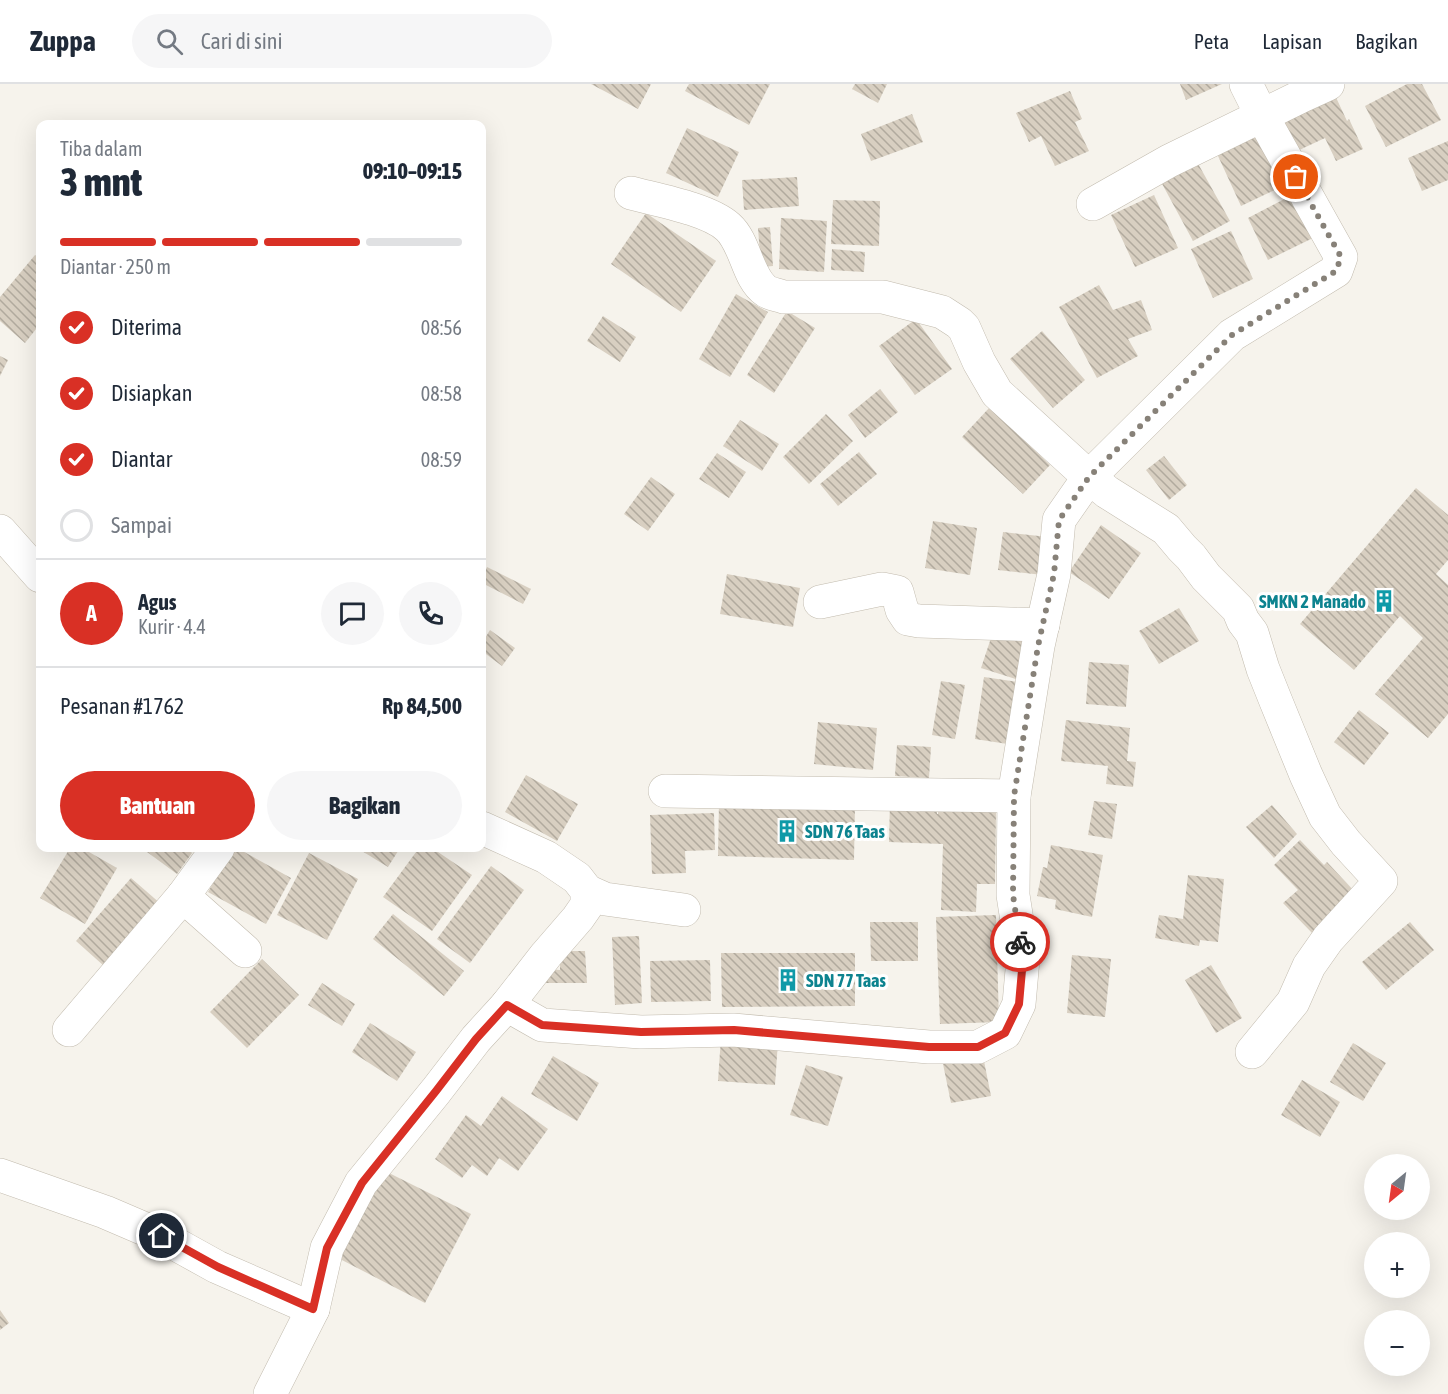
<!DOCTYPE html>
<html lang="id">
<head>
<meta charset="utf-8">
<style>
	:root { --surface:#fff; --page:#f6f6f7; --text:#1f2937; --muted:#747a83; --line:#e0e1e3; --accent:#d93025 }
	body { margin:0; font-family:"Asap Condensed",sans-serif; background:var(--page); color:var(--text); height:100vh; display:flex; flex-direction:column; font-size:22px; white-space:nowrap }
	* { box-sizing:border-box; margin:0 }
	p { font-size:20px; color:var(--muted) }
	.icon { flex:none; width:33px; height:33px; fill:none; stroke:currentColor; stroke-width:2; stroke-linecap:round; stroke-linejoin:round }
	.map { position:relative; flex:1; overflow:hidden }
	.panel { position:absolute; left:36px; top:36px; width:450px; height:732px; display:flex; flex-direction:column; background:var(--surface); border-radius:12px; box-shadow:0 6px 24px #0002 }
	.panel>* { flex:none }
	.needle { width:39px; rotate:209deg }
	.buttons { position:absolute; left:1364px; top:1070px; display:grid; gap:12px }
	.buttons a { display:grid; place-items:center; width:66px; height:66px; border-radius:50%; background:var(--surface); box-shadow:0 6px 24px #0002; font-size:30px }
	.pin { position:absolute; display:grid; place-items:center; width:51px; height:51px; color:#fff; margin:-26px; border:3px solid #fff; border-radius:50%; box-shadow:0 2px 6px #0007 }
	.courier { position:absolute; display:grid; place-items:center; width:60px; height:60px; margin:-30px; border:4px solid #d93025; border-radius:50%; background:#fff; color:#222; box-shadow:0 2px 8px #0007 }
	.head em { font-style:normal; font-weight:800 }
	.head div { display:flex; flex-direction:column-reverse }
	.head { display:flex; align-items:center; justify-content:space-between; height:102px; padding:0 24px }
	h1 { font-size:39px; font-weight:800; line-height:45px }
	.bar { display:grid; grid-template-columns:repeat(4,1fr); gap:9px 6px; align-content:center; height:72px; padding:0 24px }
	.bar i { height:8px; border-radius:4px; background:var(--line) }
	.bar .current { background:var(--accent) }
	.bar p { grid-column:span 4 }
	.line { display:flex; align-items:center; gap:15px; padding:0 24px; border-top:2px solid var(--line) }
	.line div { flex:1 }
	.round { display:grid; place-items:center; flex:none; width:63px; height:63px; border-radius:32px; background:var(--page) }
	ol { padding:0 24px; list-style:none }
	li { display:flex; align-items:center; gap:18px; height:66px }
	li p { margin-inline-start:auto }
	li .icon { padding:6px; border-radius:50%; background:var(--accent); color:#fff; stroke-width:4 }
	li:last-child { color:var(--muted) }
	li i { width:33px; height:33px; border:3px solid var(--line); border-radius:50% }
	.action { display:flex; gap:12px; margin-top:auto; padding:12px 24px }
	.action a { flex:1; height:69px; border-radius:36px; background:var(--accent); color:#fff; font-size:24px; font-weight:800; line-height:69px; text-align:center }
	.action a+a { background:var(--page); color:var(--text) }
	header { display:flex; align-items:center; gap:36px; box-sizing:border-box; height:84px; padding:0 30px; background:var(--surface); border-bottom:2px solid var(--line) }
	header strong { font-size:28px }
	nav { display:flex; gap:33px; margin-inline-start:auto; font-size:21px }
	.search { width:420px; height:54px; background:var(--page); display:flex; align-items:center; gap:15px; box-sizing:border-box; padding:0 21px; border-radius:33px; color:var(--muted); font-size:22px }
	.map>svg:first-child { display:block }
	.building { fill:url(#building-back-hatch) }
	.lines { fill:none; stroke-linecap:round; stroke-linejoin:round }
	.minor-casing { stroke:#c2bbae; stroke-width:34 }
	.minor { stroke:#fff; stroke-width:33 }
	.done { stroke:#878178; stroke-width:6; stroke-dasharray:0 10.8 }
	.route { stroke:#d93025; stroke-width:8 }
	.labels { text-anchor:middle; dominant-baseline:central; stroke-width:6; stroke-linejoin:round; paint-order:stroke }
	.culture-label { font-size:18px; font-weight:bold; fill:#0d838f; stroke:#fff; text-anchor:start }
</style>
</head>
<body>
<header>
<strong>Zuppa</strong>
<div class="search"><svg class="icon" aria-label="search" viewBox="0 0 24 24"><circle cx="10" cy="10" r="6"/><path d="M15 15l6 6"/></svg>Cari di sini</div>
<nav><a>Peta</a><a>Lapisan</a><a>Bagikan</a></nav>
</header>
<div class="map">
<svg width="1448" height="1310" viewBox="0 0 1448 1310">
	<defs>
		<pattern id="building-back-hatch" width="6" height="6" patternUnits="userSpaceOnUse" patternTransform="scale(1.5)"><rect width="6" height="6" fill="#d8cfc1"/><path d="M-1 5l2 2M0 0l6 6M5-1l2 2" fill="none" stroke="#b1aa9e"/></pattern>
	</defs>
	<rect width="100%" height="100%" fill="#f6f3ec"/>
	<g class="building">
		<polygon points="591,0 651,0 638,25"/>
		<polygon points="689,0 770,0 749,41 685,7"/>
		<polygon points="855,0 887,0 878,19 852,5"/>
		<polygon points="1180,0 1222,0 1186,16"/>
		<polygon points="1407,0 1422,0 1441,36 1386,63 1365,22"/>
		<polygon points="1070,7 1082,35 1075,38 1089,67 1055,82 1041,52 1029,58 1016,29"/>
		<polygon points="1333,7 1347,37 1349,35 1363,65 1336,77 1325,54 1295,68 1278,33"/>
		<polygon points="912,30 923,58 871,77 861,50"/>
		<polygon points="1253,42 1281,103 1241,122 1213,61"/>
		<polygon points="687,44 739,68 718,113 666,89"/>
		<polygon points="1448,57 1448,96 1422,107 1408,74"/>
		<polygon points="1196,76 1230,137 1193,157 1160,96"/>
		<polygon points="797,93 799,122 744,126 742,96"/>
		<polygon points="1294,110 1315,153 1268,176 1248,134"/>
		<polygon points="1154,111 1178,164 1135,183 1111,131"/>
		<polygon points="833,116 880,117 879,162 831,160"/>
		<polygon points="646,129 716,177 681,228 611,180"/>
		<polygon points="781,134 827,137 824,188 779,185"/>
		<polygon points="770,143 773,182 761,183 758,144"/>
		<polygon points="1231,147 1253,195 1213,214 1191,165"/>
		<polygon points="832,165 865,168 864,188 831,186"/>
		<polygon points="35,171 40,176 40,240 25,259 0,237 0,213"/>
		<polygon points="1099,201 1113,226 1141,216 1152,246 1128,255 1138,272 1097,294 1059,223"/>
		<polygon points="736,210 768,228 730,293 699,275"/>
		<polygon points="787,227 815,244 774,309 747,291"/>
		<polygon points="603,232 636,253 620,278 587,257"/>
		<polygon points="916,235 952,285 915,311 879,262"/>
		<polygon points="1042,247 1085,296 1053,324 1010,275"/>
		<polygon points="0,272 8,276 0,292"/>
		<polygon points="880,305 898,328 865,354 848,331"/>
		<polygon points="990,323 1050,381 1023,410 962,353"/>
		<polygon points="826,330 853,357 809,400 783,373"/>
		<polygon points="740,336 779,360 762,387 723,362"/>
		<polygon points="859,368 877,390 838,422 820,400"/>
		<polygon points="717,369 746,388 729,414 699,395"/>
		<polygon points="1164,372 1187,401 1169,416 1146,386"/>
		<polygon points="651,393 675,410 648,447 624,430"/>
		<polygon points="1416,404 1448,431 1448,476 1436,490 1448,501 1448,630 1428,654 1375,610 1423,554 1400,532 1354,586 1300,540"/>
		<polygon points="933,437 977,444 970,491 925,484"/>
		<polygon points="1101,441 1141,469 1109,515 1069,488"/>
		<polygon points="1003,448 1048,453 1043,491 998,486"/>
		<polygon points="487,483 531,505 523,520 482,499 482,494"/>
		<polygon points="727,490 800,504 793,543 720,530"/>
		<polygon points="1179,524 1199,557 1159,580 1139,547"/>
		<polygon points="994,545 1037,559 1025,598 981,584"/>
		<polygon points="490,546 515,564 502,582 482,567 482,559"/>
		<polygon points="1089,578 1129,581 1126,623 1086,620"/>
		<polygon points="984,593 1024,599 1014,661 975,655"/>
		<polygon points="941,597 965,601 955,655 932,651"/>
		<polygon points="1359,626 1389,649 1364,681 1334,658"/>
		<polygon points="1066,636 1130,644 1127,677 1136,678 1133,703 1106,700 1108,682 1061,677"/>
		<polygon points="818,638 877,644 873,686 814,680"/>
		<polygon points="897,661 931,663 929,694 895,692"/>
		<polygon points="526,691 578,720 557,757 505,728"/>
		<polygon points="938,715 996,727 995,800 977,800 976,828 941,826 943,760 889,758 890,716 907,717 907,727 920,728 920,717 937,718 937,730 938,730"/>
		<polygon points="1094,717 1117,720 1112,755 1088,751"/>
		<polygon points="719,718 855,722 854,776 718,772"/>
		<polygon points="1272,721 1297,750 1274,774 1246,743"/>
		<polygon points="714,729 715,766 685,767 686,789 652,790 650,731"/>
		<polygon points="1300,756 1324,781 1327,778 1355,808 1312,849 1283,819 1298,806 1274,781"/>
		<polygon points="1051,761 1103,771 1092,833 1055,825 1056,816 1037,812 1043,783 1047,784"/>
		<polygon points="70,764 82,764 117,784 85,840 40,814"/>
		<polygon points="144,764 185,764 192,769 177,790 143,765"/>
		<polygon points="233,764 237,764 291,794 266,840 208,808"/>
		<polygon points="357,764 400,764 388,783"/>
		<polygon points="419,764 432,764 472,791 432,847 383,813"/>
		<polygon points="309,769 358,795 327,856 277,831"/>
		<polygon points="491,782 524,806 470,879 437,855"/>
		<polygon points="1188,791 1224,795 1218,858 1200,856 1199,862 1155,854 1159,831 1183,835"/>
		<polygon points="131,794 169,827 113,890 76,857"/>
		<polygon points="393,830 464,887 444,912 373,855"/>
		<polygon points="996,831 999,938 940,940 936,833"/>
		<polygon points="870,838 918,838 918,877 871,877"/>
		<polygon points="1410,838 1434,866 1386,906 1362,878"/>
		<polygon points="639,852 642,919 615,921 612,853"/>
		<polygon points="560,867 585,867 587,899 546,899 546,885 560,886"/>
		<polygon points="721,869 855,869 855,922 722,923"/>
		<polygon points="1072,871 1111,875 1105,933 1067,929"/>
		<polygon points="262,875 299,911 247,964 210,928"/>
		<polygon points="710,876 711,917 651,918 650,877"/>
		<polygon points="1211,881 1242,934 1216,949 1185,896"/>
		<polygon points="322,899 355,920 342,942 308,921"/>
		<polygon points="370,939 416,968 397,997 352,968"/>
		<polygon points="721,953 778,957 775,1001 718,997"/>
		<polygon points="1353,959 1386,979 1363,1017 1330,998"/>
		<polygon points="553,972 599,999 577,1037 531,1010"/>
		<polygon points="983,972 991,1012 951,1019 943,980"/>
		<polygon points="806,981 843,993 828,1042 790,1031"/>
		<polygon points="1302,996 1340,1018 1320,1053 1281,1031"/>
		<polygon points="502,1012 548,1045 518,1087 499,1074 487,1092 472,1081 462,1094 435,1075 466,1031 481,1042"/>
		<polygon points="383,1086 471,1130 425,1219 338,1174"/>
		<polygon points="0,1226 9,1239 0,1246"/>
	</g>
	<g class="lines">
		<g class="minor-casing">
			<g id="minor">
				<path d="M631,109C657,116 708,125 728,143C746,159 747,194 766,207C771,210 778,211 784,213H883L942,228L959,239L964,244L979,278L997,309L1089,393L1107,408L1166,445L1182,464L1191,473L1206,493L1238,525L1243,537L1252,549L1263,585L1275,615L1306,691L1325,732L1346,759L1381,797L1328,855L1309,882L1293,918L1252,968"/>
				<polyline points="1093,120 1169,77 1304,11 1328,0"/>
				<polyline points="0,447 40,492"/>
				<polyline points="820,518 882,505 897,508 902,526 908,535 919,537 1043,541"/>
				<polyline points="665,707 1014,712"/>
				<polyline points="218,764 183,812 245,867"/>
				<polyline points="587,807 605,815 684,826"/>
				<polyline points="507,921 542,941 641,948 733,946 929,963 978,963 1005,949 1019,920 1023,875 1013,811 1014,712 1038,562 1054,490 1059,436 1089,393 1232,251 1336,187 1341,173 1262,32 1246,0"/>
				<polyline points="69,946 183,812"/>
				<polyline points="0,1091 105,1128 161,1152 217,1183 313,1225"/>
				<polyline points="270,1310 313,1225 327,1164 361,1099 436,1007 476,955 507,921 546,871 578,834 587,821 587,807 577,794 546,773 482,744"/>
			</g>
		</g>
		<use href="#minor" class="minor"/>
	</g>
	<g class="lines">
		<polyline class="done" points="1020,858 1013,811 1014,712 1038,562 1054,490 1059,436 1089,393 1232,251 1336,187 1341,173 1296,93"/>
		<polyline class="route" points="162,1152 218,1183 313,1225 327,1164 362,1099 436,1007 476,955 507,921 542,941 641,948 734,946 929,963 978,963 1005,949 1019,920 1023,875 1020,858"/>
	</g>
	<defs>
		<g id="building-bare" transform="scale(1.8)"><path d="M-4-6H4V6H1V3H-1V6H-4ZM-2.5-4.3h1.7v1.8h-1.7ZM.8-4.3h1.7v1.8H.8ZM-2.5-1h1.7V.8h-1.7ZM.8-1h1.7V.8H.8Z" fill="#0f9aa8" stroke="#fff" stroke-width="2.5" paint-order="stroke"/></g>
	</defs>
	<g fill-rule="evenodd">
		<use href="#building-bare" x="1384" y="517"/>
		<use href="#building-bare" x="787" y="747"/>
		<use href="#building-bare" x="788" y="896"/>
	</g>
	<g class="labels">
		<g class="culture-label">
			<text x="1366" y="517" text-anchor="end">SMKN 2 Manado</text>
			<text x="805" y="747">SDN 76 Taas</text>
			<text x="806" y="896">SDN 77 Taas</text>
		</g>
	</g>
</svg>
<div class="buttons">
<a><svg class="needle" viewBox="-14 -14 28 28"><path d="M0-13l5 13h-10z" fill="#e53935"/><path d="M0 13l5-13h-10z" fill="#747a83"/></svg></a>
<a>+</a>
<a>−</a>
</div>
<div class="pin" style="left:1296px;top:93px;background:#ea580c"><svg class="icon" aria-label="bag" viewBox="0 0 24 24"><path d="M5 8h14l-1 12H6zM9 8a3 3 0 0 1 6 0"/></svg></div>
<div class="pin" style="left:162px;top:1152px;background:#1f2937"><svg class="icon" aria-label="home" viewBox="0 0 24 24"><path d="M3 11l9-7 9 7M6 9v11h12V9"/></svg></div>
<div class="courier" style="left:1020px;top:858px"><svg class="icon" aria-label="bike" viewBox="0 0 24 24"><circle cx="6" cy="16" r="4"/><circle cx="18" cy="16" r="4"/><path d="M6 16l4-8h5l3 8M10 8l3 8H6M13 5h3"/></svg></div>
<section class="panel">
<div class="head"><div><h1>3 mnt</h1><p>Tiba dalam</p></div><em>09:10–09:15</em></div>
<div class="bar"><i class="current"></i><i class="current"></i><i class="current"></i><i></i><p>Diantar · 250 m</p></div>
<ol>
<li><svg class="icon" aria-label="check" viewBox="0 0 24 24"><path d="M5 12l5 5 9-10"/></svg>Diterima<p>08:56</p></li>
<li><svg class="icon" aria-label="check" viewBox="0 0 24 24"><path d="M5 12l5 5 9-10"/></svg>Disiapkan<p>08:58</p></li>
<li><svg class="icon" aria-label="check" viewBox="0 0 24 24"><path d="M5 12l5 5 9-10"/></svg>Diantar<p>08:59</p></li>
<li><i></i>Sampai</li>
</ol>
<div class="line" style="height:108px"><b class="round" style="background:var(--accent);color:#fff">A</b><div><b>Agus</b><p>Kurir · 4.4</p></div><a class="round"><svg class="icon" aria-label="chat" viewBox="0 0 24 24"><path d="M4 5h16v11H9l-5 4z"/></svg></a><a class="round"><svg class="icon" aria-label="phone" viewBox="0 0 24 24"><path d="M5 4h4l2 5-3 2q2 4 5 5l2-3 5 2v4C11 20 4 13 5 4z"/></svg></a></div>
<div class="line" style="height:78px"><div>Pesanan #1762</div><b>Rp 84,500</b></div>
<div class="action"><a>Bantuan</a><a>Bagikan</a></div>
</section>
</div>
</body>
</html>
